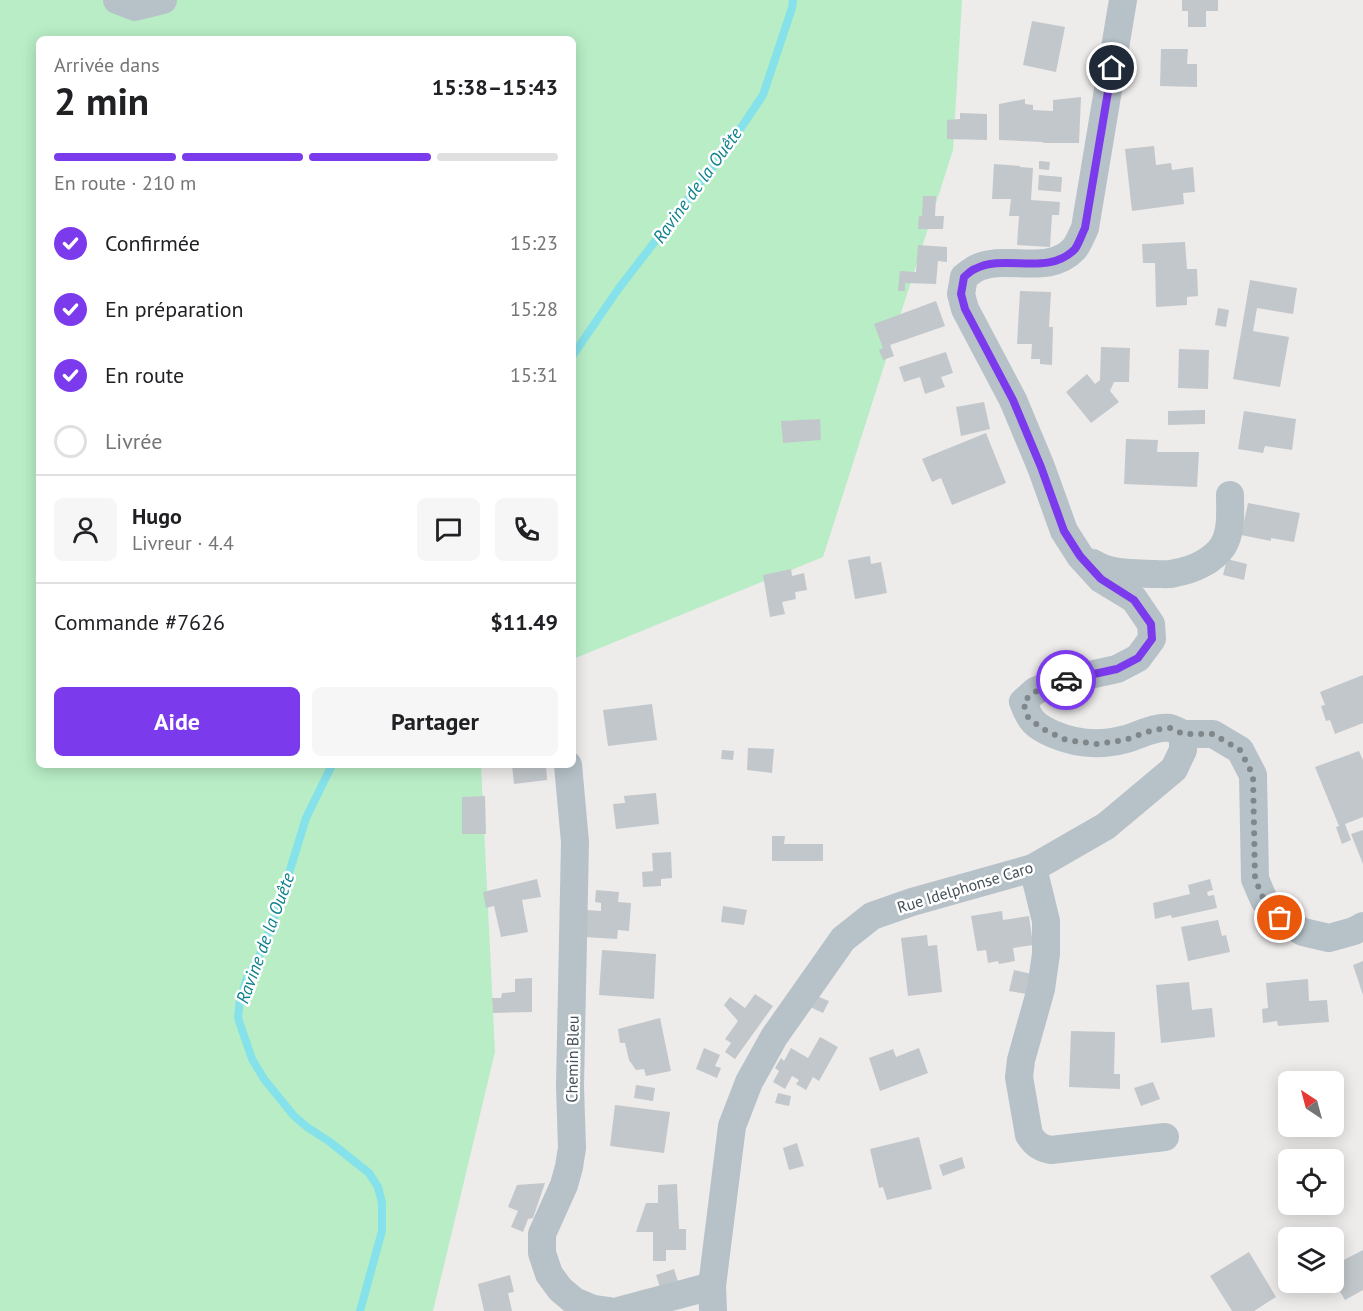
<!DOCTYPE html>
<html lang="fr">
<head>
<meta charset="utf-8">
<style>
	:root { --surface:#fff; --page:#f6f6f6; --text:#202124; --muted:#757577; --line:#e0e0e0; --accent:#7c3aed }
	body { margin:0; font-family:"PT Sans",sans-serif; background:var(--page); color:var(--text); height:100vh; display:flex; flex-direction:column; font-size:22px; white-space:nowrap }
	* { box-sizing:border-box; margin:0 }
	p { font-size:20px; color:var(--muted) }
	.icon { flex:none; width:33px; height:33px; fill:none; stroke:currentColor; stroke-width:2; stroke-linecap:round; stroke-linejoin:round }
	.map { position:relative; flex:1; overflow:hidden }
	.side { position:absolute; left:36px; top:36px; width:540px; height:732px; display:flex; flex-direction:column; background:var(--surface); border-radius:9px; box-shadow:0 3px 15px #0003 }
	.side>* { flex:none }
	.needle { width:39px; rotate:324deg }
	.tools { position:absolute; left:1278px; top:1071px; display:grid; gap:12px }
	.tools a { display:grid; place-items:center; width:66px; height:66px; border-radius:9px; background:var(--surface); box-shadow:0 3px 15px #0003; font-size:30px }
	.pin { position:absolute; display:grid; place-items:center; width:51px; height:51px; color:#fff; margin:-26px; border:3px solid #fff; border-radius:50%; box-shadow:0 2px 6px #0007 }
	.courier { position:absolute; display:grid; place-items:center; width:60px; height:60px; margin:-30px; border:4px solid #7c3aed; border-radius:50%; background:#fff; color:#222; box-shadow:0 2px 8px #0007 }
	.headline em { font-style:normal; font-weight:600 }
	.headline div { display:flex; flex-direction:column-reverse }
	.headline { display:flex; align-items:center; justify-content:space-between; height:102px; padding:0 18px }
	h1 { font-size:39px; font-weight:600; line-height:45px }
	.bar { display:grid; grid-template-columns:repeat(4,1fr); gap:9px 6px; align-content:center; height:72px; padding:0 18px }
	.bar i { height:8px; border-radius:4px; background:var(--line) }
	.bar .current { background:var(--accent) }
	.bar p { grid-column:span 4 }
	.line { display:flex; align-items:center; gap:15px; padding:0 18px; border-top:2px solid var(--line) }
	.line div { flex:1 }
	.round { display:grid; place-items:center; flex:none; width:63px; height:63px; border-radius:9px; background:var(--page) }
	ol { padding:0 18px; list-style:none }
	li { display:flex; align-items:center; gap:18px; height:66px }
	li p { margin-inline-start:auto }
	li .icon { padding:6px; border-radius:50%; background:var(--accent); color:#fff; stroke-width:4 }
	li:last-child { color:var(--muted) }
	li i { width:33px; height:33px; border:3px solid var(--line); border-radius:50% }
	.cta { display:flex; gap:12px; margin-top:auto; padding:12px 18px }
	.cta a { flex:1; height:69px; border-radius:9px; background:var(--accent); color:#fff; font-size:24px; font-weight:600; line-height:69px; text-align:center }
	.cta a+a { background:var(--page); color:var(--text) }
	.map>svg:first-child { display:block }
	.green { fill:#b8edc6 }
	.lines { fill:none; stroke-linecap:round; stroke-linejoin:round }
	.stream { stroke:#85e1ea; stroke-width:8 }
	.building { fill:#c2c7cb }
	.minor { stroke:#b6c2c8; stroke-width:28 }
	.done { stroke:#80878b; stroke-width:6; stroke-dasharray:0 10.8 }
	.route { stroke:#7c3aed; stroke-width:8 }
	.labels { text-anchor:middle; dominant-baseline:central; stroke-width:5; stroke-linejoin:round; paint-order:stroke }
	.street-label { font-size:16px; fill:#445158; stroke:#fff }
	.water-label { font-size:18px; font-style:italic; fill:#0d818d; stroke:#fff }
</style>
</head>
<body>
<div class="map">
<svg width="1363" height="1311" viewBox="0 0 1363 1311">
	<rect width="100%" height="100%" fill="#eeebeb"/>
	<polygon class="green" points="0,0 962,0 953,150 823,557 573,659 573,39 39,39 39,765 481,765 495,1052 433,1311 0,1311"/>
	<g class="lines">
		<g class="stream">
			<polyline points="573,355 619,288 728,147 763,95 792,8 793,0"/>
			<polyline points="332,765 306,818 282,896 258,960 248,975 240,999 238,1018 252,1059 264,1079 294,1116 307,1127 330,1142 369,1173 378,1187 382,1203 382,1231 360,1311"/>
		</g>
	</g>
	<g class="building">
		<polygon points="1182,0 1218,0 1218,11 1206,11 1206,27 1188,27 1188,11 1182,11"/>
		<polygon points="1032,21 1065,27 1056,72 1023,65"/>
		<polygon points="1161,49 1188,49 1187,64 1197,64 1197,87 1160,86"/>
		<polygon points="1081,97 1079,143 1043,143 1043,142 999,140 999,104 1025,99 1025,104 1033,105 1033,110 1053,111 1053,100"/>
		<polygon points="960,113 987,114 987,140 947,139 947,120 960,119"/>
		<polygon points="1154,146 1156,165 1171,163 1172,170 1193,167 1195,192 1183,193 1184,204 1132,211 1125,149"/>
		<polygon points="1039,161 1050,162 1049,170 1039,169"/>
		<polygon points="994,164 1020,166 1020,167 1033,168 1031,200 1060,202 1059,215 1052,215 1050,247 1017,245 1019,216 1009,216 1011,199 992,199"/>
		<polygon points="1039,175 1062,177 1061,192 1038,190"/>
		<polygon points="923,196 936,196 935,216 944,216 943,229 918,229 919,216 922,216"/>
		<polygon points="1185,242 1187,269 1197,269 1198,296 1187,297 1187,305 1156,307 1155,263 1143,263 1142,244"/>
		<polygon points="918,245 947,247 947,262 938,261 936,284 905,283 905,291 898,291 900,271 916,272"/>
		<polygon points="1250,280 1297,288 1293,314 1257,308 1253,331 1289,337 1280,387 1233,379"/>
		<polygon points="1020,291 1051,292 1049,327 1053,327 1052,365 1040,364 1040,359 1031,359 1032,344 1017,344"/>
		<polygon points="936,301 945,326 890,345 894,356 883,360 879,350 883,348 874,324"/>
		<polygon points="1218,308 1229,310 1226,327 1215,325"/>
		<polygon points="1101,347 1130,348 1129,382 1114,382 1110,391 1119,402 1091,423 1066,392 1087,374 1095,384 1100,380"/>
		<polygon points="1179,349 1209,350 1208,389 1178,388"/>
		<polygon points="946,352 953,373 941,377 945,387 925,394 920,377 904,382 899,367"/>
		<polygon points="984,402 990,429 961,436 956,407"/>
		<polygon points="1205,410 1205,424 1168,425 1168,411"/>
		<polygon points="1244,411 1296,419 1292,450 1265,446 1263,453 1238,449"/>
		<polygon points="820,419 821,440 783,443 781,421"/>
		<polygon points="986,433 1006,483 952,505 941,478 932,482 922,459"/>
		<polygon points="1126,439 1158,440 1157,452 1199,452 1197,487 1124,484"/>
		<polygon points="1248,503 1300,513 1294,542 1271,538 1271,541 1241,535"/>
		<polygon points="870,556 871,564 881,562 887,593 855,599 848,560"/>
		<polygon points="1227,559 1247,564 1244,580 1223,575"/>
		<polygon points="791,569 792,576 804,573 807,590 795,592 796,599 782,602 785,614 770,617 763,575"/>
		<polygon points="1363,675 1363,723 1335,734 1330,720 1326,721 1321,706 1325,705 1320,692"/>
		<polygon points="652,704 657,740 608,746 603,710"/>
		<polygon points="748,748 774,749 772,773 747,770"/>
		<polygon points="722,750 734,751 733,760 721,759"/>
		<polygon points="1359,751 1363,760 1363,817 1345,824 1351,840 1342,844 1336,827 1339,826 1315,767"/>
		<polygon points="512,765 546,765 547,780 514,784"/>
		<polygon points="656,793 659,824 616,829 613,804 625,803 624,796"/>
		<polygon points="485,796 486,834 462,834 462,797"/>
		<polygon points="1363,830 1363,864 1351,834"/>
		<polygon points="772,836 785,836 784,844 823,844 823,861 772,861"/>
		<polygon points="671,852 672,878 661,879 661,886 643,887 642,872 653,871 652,853"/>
		<polygon points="537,879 541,897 522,900 528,932 501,937 494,906 486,908 483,892"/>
		<polygon points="1210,879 1213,890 1207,892 1208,896 1214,895 1217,908 1172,918 1171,915 1155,919 1153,903 1190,894 1188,885"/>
		<polygon points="596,890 619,892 618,902 631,903 629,931 618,930 617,939 584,937 587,910 601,911 601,903 595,902"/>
		<polygon points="723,906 747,910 744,925 721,922"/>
		<polygon points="1002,911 1003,920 1029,916 1033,945 1013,948 1015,961 999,964 998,961 988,963 986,950 977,951 971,916"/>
		<polygon points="1218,920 1222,936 1226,935 1230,952 1188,961 1181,927"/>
		<polygon points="927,935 928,946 937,945 942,992 908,996 901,938"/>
		<polygon points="602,950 656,954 654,999 599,995"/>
		<polygon points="1363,961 1363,995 1353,965"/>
		<polygon points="1014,970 1032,974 1027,994 1009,991"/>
		<polygon points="532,978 532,1012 493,1013 492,998 501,998 502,993 515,992 515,979"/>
		<polygon points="1308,979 1309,1001 1327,1000 1329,1022 1278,1026 1277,1021 1263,1023 1262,1009 1268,1008 1266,983"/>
		<polygon points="1189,982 1192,1010 1212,1008 1215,1037 1161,1043 1156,985"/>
		<polygon points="755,994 773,1006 735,1059 725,1052 731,1043 725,1039 738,1021 724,1005 730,997 745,1008"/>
		<polygon points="814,995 829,1001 823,1013 808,1006"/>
		<polygon points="660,1018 671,1071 646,1076 644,1069 636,1070 629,1060 625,1043 620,1043 618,1029"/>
		<polygon points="1071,1031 1115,1032 1114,1074 1120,1074 1120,1089 1069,1087"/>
		<polygon points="820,1037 838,1047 819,1081 813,1077 806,1090 796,1084 799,1080 792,1076 785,1089 773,1082 779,1071 775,1068 781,1058 784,1061 791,1048 808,1058"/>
		<polygon points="704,1048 720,1055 715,1066 721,1068 717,1078 696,1069"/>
		<polygon points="919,1048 928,1073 880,1091 869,1058 893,1049 896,1057"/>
		<polygon points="1153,1082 1160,1099 1141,1106 1134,1088"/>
		<polygon points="636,1085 655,1088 653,1101 634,1098"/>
		<polygon points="778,1093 791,1096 789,1106 775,1103"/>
		<polygon points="615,1105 670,1112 664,1153 610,1146"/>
		<polygon points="919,1137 932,1189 887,1200 883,1187 879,1188 870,1149"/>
		<polygon points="797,1143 804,1166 789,1170 783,1148"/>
		<polygon points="962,1157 965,1168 943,1176 939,1165"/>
		<polygon points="545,1183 533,1218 528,1219 523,1232 511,1227 518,1211 508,1207 517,1185"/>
		<polygon points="677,1184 679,1229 686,1229 686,1250 666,1250 666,1261 653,1261 653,1232 636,1232 646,1203 658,1203 658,1185"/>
		<polygon points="1363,1250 1363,1290 1345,1300 1338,1288 1331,1292 1327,1282 1334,1282 1334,1265"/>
		<polygon points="1249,1252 1276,1297 1254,1311 1232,1311 1210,1276"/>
		<polygon points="674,1269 679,1285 661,1290 656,1275"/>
		<polygon points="510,1275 514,1292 508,1293 512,1311 484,1311 478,1284"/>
	</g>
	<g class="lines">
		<g class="minor">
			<polyline points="117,0 135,7 163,0"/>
			<path d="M1093,563C1112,575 1135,573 1157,574C1163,574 1170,575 1175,573C1193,570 1213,561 1223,546C1232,531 1230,512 1230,495"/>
			<polyline points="1183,734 1213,734 1240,750 1253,775 1255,879 1264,900 1280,918 1303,932 1329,938 1354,931 1363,926"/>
			<polyline points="568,765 575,842 570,1086 572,1148 569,1167 564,1185 542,1234 542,1253 549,1274 560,1289 574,1301 593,1309 608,1311"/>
			<path d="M1033,868L1046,921V954L1041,989L1021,1060L1019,1077L1029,1135C1035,1144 1040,1148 1051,1150L1165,1137"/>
			<polyline points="618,1311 712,1286"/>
			<path d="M713,1311L712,1286L732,1126L749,1082L774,1037L843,939L872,916L912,902L1033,868L1106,826L1174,769L1183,750V734C1179,732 1174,729 1170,728C1155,726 1140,735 1126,739C1101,746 1076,744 1053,734C1035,726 1030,721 1023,702L1035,691L1057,682L1117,669L1138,658L1152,639L1151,624L1134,599L1101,579L1080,556L1064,531L1041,467L1013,400L965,309L961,294L964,277C967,275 971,271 975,269C1005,253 1048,277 1074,249C1079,243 1082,234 1085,228L1123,0"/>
		</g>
	</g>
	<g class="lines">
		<path class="done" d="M1066,680C1048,684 1037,689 1023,702L1028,717L1041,728L1066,740L1097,744L1125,740L1153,730L1170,728L1183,734H1213L1240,750L1253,775L1255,879L1264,900L1280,918"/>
		<path class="route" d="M1066,680L1117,669L1138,658L1152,639L1151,624L1134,600L1101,579L1090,567L1080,556L1064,531L1041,467L1013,400L965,309L961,294L964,277C967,275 971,270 975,269C1005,253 1048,277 1075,249C1079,243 1082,234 1085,228L1112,68"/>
	</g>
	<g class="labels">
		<g class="street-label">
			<text transform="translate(965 887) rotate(-17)">Rue Idelphonse Caro</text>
			<text transform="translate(572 1059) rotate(-89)">Chemin Bleu</text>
		</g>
		<g class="water-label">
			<text transform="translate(697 185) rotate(-54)">Ravine de la Ouête</text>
			<text transform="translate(265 938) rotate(-70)">Ravine de la Ouête</text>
		</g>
	</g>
</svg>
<div class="tools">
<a><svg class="needle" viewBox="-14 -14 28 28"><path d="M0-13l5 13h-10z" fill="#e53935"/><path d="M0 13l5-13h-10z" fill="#757577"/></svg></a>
<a><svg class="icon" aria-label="locate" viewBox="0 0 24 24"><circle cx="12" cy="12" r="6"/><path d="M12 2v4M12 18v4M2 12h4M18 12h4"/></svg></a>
<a><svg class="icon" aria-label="layers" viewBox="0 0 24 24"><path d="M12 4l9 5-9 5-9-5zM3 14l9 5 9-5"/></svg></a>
</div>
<div class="pin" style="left:1280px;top:918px;background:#ea580c"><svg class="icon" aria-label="bag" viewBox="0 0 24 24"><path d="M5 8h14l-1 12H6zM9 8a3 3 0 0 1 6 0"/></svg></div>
<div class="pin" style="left:1112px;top:68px;background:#1f2937"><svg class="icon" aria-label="home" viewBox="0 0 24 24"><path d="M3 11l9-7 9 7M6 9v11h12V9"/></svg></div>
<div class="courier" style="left:1066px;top:680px"><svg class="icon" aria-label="car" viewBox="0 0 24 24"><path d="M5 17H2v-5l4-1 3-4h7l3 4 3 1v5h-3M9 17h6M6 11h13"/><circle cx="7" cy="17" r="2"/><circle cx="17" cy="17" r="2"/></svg></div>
<section class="side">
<div class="headline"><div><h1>2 min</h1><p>Arrivée dans</p></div><em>15:38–15:43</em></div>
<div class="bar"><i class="current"></i><i class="current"></i><i class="current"></i><i></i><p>En route · 210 m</p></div>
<ol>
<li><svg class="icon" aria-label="check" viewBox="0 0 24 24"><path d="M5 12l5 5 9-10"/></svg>Confirmée<p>15:23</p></li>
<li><svg class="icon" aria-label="check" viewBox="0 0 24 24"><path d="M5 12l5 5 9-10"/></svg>En préparation<p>15:28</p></li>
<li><svg class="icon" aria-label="check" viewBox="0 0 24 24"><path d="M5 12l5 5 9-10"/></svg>En route<p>15:31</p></li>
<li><i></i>Livrée</li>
</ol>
<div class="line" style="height:108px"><a class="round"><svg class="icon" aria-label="person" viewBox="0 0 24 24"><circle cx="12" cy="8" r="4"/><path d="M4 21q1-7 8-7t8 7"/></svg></a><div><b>Hugo</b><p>Livreur · 4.4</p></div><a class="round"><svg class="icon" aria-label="chat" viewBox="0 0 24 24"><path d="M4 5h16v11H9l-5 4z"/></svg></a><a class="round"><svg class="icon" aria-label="phone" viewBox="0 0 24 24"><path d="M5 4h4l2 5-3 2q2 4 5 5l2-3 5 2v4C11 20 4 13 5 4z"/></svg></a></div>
<div class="line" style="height:78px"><div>Commande #7626</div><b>$11.49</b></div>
<div class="cta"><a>Aide</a><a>Partager</a></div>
</section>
</div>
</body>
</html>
